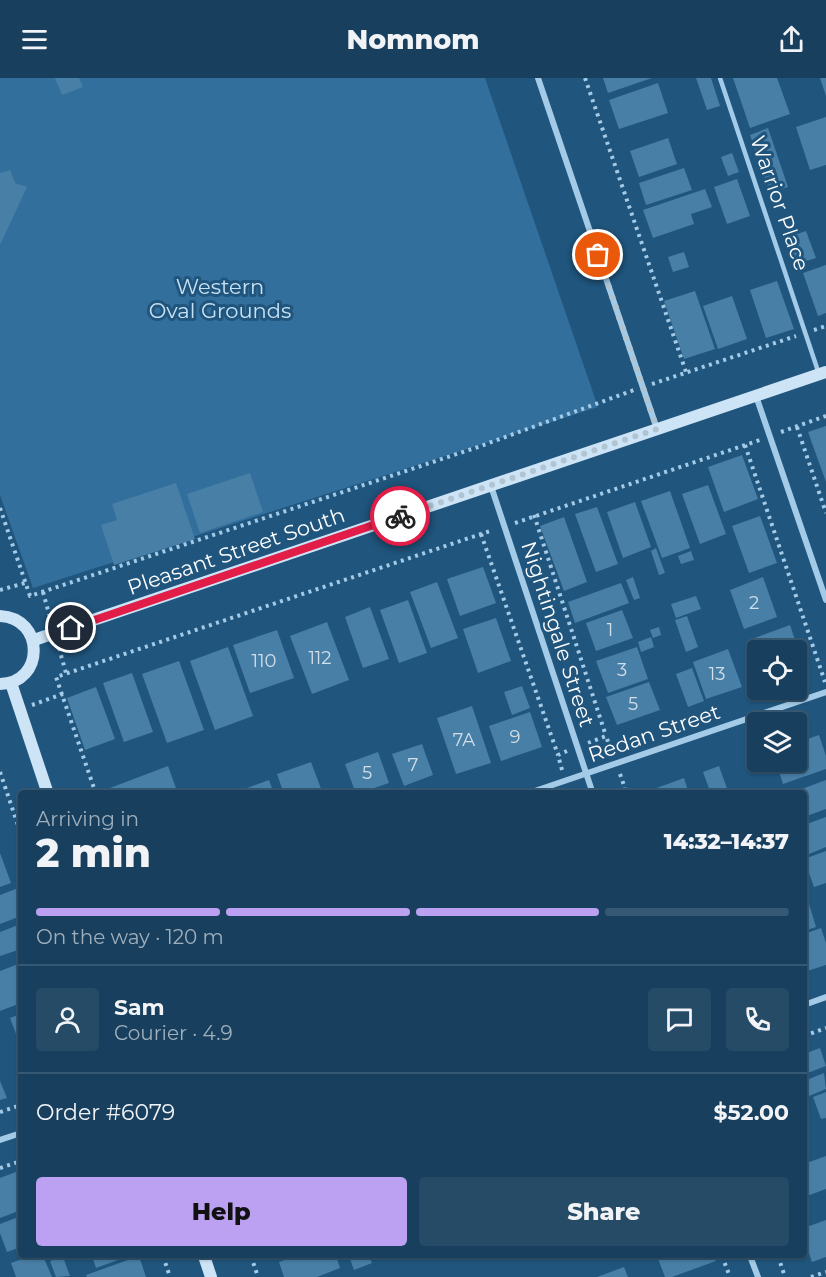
<!DOCTYPE html>
<html lang="en">
<head>
<meta charset="utf-8">
<style>
	:root { --surface:#18405e; --page:#254b67; --text:#f1f3f6; --muted:#9fafbc; --line:#365973; --accent:#bca0f2 }
	body { margin:0; font-family:Montserrat,sans-serif; background:var(--page); color:var(--text); height:100vh; display:flex; flex-direction:column; font-size:22px; white-space:nowrap }
	* { box-sizing:border-box; margin:0 }
	p { font-size:20px; color:var(--muted) }
	.icon { flex:none; width:33px; height:33px; fill:none; stroke:currentColor; stroke-width:2; stroke-linecap:round; stroke-linejoin:round }
	.map { position:relative; flex:1; overflow:hidden }
	.details { position:absolute; left:18px; top:712px; width:789px; height:468px; display:flex; flex-direction:column; background:var(--surface); border-radius:6px; box-shadow:0 2px 4px #0004,0 0 0 2px var(--line) }
	.details>* { flex:none }
	.controls { position:absolute; left:747px; top:562px; display:grid; gap:12px }
	.controls a { display:grid; place-items:center; width:60px; height:60px; border-radius:6px; background:var(--surface); box-shadow:0 2px 4px #0004,0 0 0 2px var(--line); font-size:30px }
	.pin { position:absolute; display:grid; place-items:center; width:51px; height:51px; color:#fff; margin:-26px; border:3px solid #fff; border-radius:50%; box-shadow:0 2px 6px #0007 }
	.courier { position:absolute; display:grid; place-items:center; width:60px; height:60px; margin:-30px; border:4px solid #e11d48; border-radius:50%; background:#fff; color:#222; box-shadow:0 2px 8px #0007 }
	.head em { font-style:normal; font-weight:800 }
	.head div { display:flex; flex-direction:column-reverse }
	.head { display:flex; align-items:center; justify-content:space-between; height:102px; padding:0 18px }
	h1 { font-size:39px; font-weight:800; line-height:45px }
	.bar { display:grid; grid-template-columns:repeat(4,1fr); gap:9px 6px; align-content:center; height:72px; padding:0 18px }
	.bar i { height:8px; border-radius:4px; background:var(--line) }
	.bar .current { background:var(--accent) }
	.bar p { grid-column:span 4 }
	.line { display:flex; align-items:center; gap:15px; padding:0 18px; border-top:2px solid var(--line) }
	.line div { flex:1 }
	.round { display:grid; place-items:center; flex:none; width:63px; height:63px; border-radius:6px; background:var(--page) }
	.action { display:flex; gap:12px; margin-top:auto; padding:12px 18px }
	.action a { flex:1; height:69px; border-radius:6px; background:var(--accent); color:#111; font-size:24px; font-weight:800; line-height:69px; text-align:center }
	.action a+a { background:var(--page); color:var(--text) }
	header { display:flex; justify-content:space-between; align-items:center; height:78px; padding:0 18px; background:var(--surface); font-size:27px; font-weight:800 }
	.map>svg:first-child { display:block }
	.green { fill:#336f9c }
	.building { fill:#487fa7 }
	.lines { fill:none; stroke-linecap:round; stroke-linejoin:round }
	.path { stroke:#a3cbe7; stroke-width:4; stroke-dasharray:3 4.5; stroke-linecap:butt }
	.lane { stroke:#a3cbe7; stroke-width:4.5 }
	.street { stroke:#a3cbe7; stroke-width:6 }
	.secondary { stroke:#cde4f6; stroke-width:12 }
	.done { stroke:#b1c4d2; stroke-width:6; stroke-dasharray:0 10.8 }
	.route { stroke:#e11d48; stroke-width:8 }
	.labels { text-anchor:middle; dominant-baseline:central; stroke-width:6; stroke-linejoin:round; paint-order:stroke }
	.number-label { font-size:18px; fill:#d1dfe9 }
	.street-label { font-size:21px; fill:#fff; stroke:#20557d }
	.park-label { font-size:21px; fill:#c7e2f5; stroke:#20557d }
</style>
</head>
<body>
<header><svg class="icon" aria-label="menu" viewBox="0 0 24 24"><path d="M4 6h16M4 12h16M4 18h16"/></svg>Nomnom<svg class="icon" aria-label="share" viewBox="0 0 24 24"><path d="M12 15V3M7 8l5-5 5 5M5 13v7h14v-7"/></svg></header>
<div class="map">
<svg width="826" height="1199" viewBox="0 0 826 1199">
	<rect width="100%" height="100%" fill="#20557d"/>
	<polygon class="green" points="0,0 485,0 598,329 33,510 0,417"/>
	<g class="building">
		<polygon points="55,0 79,0 83,9 62,17"/>
		<polygon points="603,0 652,0 608,15"/>
		<polygon points="696,0 711,0 720,28 707,32"/>
		<polygon points="733,0 777,0 790,36 750,50"/>
		<polygon points="820,0 826,0 826,18"/>
		<polygon points="658,5 668,35 619,51 609,22"/>
		<polygon points="826,39 826,87 810,92 796,49"/>
		<polygon points="768,50 788,109 770,115 750,57"/>
		<polygon points="668,60 677,86 639,99 630,73"/>
		<polygon points="732,75 739,94 728,98 721,79"/>
		<polygon points="684,90 692,112 646,127 639,105"/>
		<polygon points="10,92 15,105 27,109 0,167 0,95"/>
		<polygon points="737,101 750,138 727,146 714,109"/>
		<polygon points="705,111 712,129 691,136 694,146 653,160 643,132"/>
		<polygon points="806,153 816,180 797,186 788,159"/>
		<polygon points="684,174 689,189 673,194 668,179"/>
		<polygon points="826,187 826,235 818,238 803,195"/>
		<polygon points="777,203 794,251 766,260 750,212"/>
		<polygon points="695,213 715,271 684,281 664,223"/>
		<polygon points="732,218 747,261 718,271 703,228"/>
		<polygon points="826,348 826,404 808,354"/>
		<polygon points="742,377 758,421 724,434 708,389"/>
		<polygon points="250,395 263,434 200,455 187,416"/>
		<polygon points="176,405 195,461 114,487 101,447 117,442 112,426"/>
		<polygon points="708,407 726,456 700,466 682,416"/>
		<polygon points="670,413 690,470 662,480 641,423"/>
		<polygon points="635,424 651,469 623,480 607,434"/>
		<polygon points="597,429 618,486 596,494 575,436"/>
		<polygon points="760,438 777,485 749,495 732,448"/>
		<polygon points="564,439 587,504 564,513 540,448"/>
		<polygon points="656,470 665,495 659,497 651,473"/>
		<polygon points="691,473 694,482 681,486 678,478"/>
		<polygon points="483,489 496,525 460,538 447,501"/>
		<polygon points="633,499 640,520 634,522 626,502"/>
		<polygon points="763,499 777,539 744,551 730,512"/>
		<polygon points="437,504 458,560 431,570 410,514"/>
		<polygon points="621,505 629,525 575,545 568,524"/>
		<polygon points="696,518 701,531 676,540 671,526"/>
		<polygon points="408,522 427,575 399,585 380,532"/>
		<polygon points="370,529 389,581 363,590 345,539"/>
		<polygon points="622,532 633,560 596,573 586,545"/>
		<polygon points="687,538 698,569 686,574 675,542"/>
		<polygon points="496,540 511,583 478,595 463,551"/>
		<polygon points="327,544 349,602 312,616 290,558"/>
		<polygon points="790,547 800,577 796,578 796,573 757,573 752,561"/>
		<polygon points="659,549 661,557 653,560 650,552"/>
		<polygon points="277,552 294,600 250,615 233,567"/>
		<polygon points="651,559 654,569 641,574 638,564"/>
		<polygon points="228,569 253,638 215,652 190,583"/>
		<polygon points="637,569 648,601 608,615 596,583"/>
		<polygon points="728,571 742,609 706,621 693,584"/>
		<polygon points="179,583 204,652 167,665 142,596"/>
		<polygon points="692,590 704,623 688,629 676,596"/>
		<polygon points="132,595 153,654 124,664 103,605"/>
		<polygon points="649,604 660,632 617,647 606,619"/>
		<polygon points="522,608 530,630 512,637 504,614"/>
		<polygon points="96,609 115,661 85,672 67,620"/>
		<polygon points="472,628 491,685 456,696 437,640"/>
		<polygon points="530,634 542,669 501,683 489,648"/>
		<polygon points="819,657 826,678 826,691 783,706 776,684 796,684 796,665"/>
		<polygon points="422,666 433,697 404,708 392,676"/>
		<polygon points="378,674 389,705 356,716 345,686"/>
		<polygon points="311,684 323,716 284,716 277,696"/>
		<polygon points="168,688 178,716 103,716 102,713"/>
		<polygon points="719,688 729,716 711,716 703,694"/>
		<polygon points="684,700 689,716 643,716 643,715"/>
		<polygon points="269,702 274,716 233,716 233,715"/>
		<polygon points="826,702 826,731 804,739 804,716 791,715"/>
		<polygon points="826,739 826,769 809,776 804,763 804,747"/>
		<polygon points="826,773 826,805 814,809 804,781"/>
		<polygon points="0,775 11,805 0,809"/>
		<polygon points="21,809 21,838 0,846 0,817"/>
		<polygon points="809,826 816,849 804,853 804,828"/>
		<polygon points="21,846 21,871 0,878 0,854"/>
		<polygon points="821,850 826,865 826,887 804,894 804,856"/>
		<polygon points="21,885 21,925 0,933 0,893"/>
		<polygon points="21,936 21,969 10,940"/>
		<polygon points="820,970 826,988 805,996 804,976"/>
		<polygon points="824,995 826,1011 809,1018 804,1003"/>
		<polygon points="0,1003 7,1020 0,1022"/>
		<polygon points="826,1014 826,1040 821,1041 813,1019"/>
		<polygon points="826,1078 826,1111 804,1119 804,1086"/>
		<polygon points="21,1092 21,1132 0,1140 0,1100"/>
		<polygon points="21,1138 21,1169 7,1174 0,1155 0,1146"/>
		<polygon points="826,1142 826,1179 812,1184 808,1172 804,1174 804,1150"/>
		<polygon points="31,1178 43,1178 52,1199 16,1199 11,1185"/>
		<polygon points="92,1178 129,1178 96,1190"/>
		<polygon points="139,1178 146,1199 87,1199 86,1197"/>
		<polygon points="297,1178 336,1178 340,1190 317,1199 284,1199 279,1184"/>
		<polygon points="349,1178 369,1178 372,1185 354,1192"/>
		<polygon points="657,1178 714,1178 716,1183 672,1199 665,1199"/>
		<polygon points="63,1179 70,1198 56,1199 50,1183"/>
		<polygon points="624,1189 628,1199 597,1199"/>
	</g>
	<g class="lines">
		<g class="path">
			<polyline points="585,0 686,294"/>
			<polyline points="814,252 826,248"/>
			<polyline points="652,306 796,258"/>
			<polyline points="797,349 826,435"/>
			<polyline points="781,354 826,338"/>
			<polyline points="745,367 825,604"/>
			<polyline points="0,430 30,518 478,369 634,312"/>
			<polyline points="534,437 606,658"/>
			<polyline points="515,445 760,362"/>
			<polyline points="481,456 558,677"/>
			<polyline points="0,512 25,505"/>
			<polyline points="43,514 51,543"/>
			<polyline points="59,570 66,595"/>
			<polyline points="32,627 63,616"/>
			<polyline points="588,665 606,658 612,675"/>
			<polyline points="562,692 558,677 567,673"/>
			<polyline points="0,694 21,756"/>
			<polyline points="620,696 627,716"/>
			<polyline points="96,716 56,599 493,452"/>
			<polyline points="610,716 625,711"/>
			<polyline points="804,958 826,950"/>
			<polyline points="0,1034 21,1027"/>
			<polyline points="0,1090 21,1083"/>
			<polyline points="163,1178 170,1199"/>
			<polyline points="251,1178 258,1199"/>
			<polyline points="722,1178 730,1199"/>
			<polyline points="778,1178 785,1199"/>
			<polyline points="811,1199 826,1194"/>
		</g>
		<g class="lane">
			<polyline points="720,0 819,296"/>
			<polyline points="376,1178 376,1179"/>
		</g>
		<g class="street">
			<polyline points="538,0 657,351"/>
			<polyline points="756,318 826,522"/>
			<polyline points="491,408 593,716"/>
			<polyline points="526,716 826,614"/>
			<polyline points="804,927 826,919"/>
			<polyline points="0,1062 21,1055"/>
			<polyline points="750,1178 758,1199"/>
		</g>
		<g class="secondary">
			<path d="M0,538C45,540 45,605 0,606"/>
			<polyline points="34,562 826,294"/>
			<polyline points="11,605 48,716"/>
			<polyline points="204,1178 211,1199"/>
		</g>
	</g>
	<g class="lines">
		<polyline class="done" points="400,438 657,351 598,177"/>
		<polyline class="route" points="71,550 400,438"/>
	</g>
	<g class="labels">
		<g class="number-label">
			<text x="754" y="525">2</text>
			<text x="610" y="552">1</text>
			<text x="320" y="580">112</text>
			<text x="264" y="583">110</text>
			<text x="622" y="592">3</text>
			<text x="717" y="596">13</text>
			<text x="633" y="626">5</text>
			<text x="515" y="659">9</text>
			<text x="464" y="662">7A</text>
			<text x="413" y="687">7</text>
			<text x="367" y="695">5</text>
		</g>
		<g class="street-label">
			<text transform="translate(780 125) rotate(71)">Warrior Place</text>
			<text transform="translate(236 473) rotate(-19)">Pleasant Street South</text>
			<text transform="translate(558 556) rotate(72)">Nightingale Street</text>
			<text transform="translate(654 655) rotate(-19)">Redan Street</text>
		</g>
		<g class="park-label">
			<text x="220" y="208">Western<tspan x="220" dy="24">Oval Grounds</tspan></text>
		</g>
	</g>
</svg>
<div class="controls">
<a><svg class="icon" aria-label="locate" viewBox="0 0 24 24"><circle cx="12" cy="12" r="6"/><path d="M12 2v4M12 18v4M2 12h4M18 12h4"/></svg></a>
<a><svg class="icon" aria-label="layers" viewBox="0 0 24 24"><path d="M12 4l9 5-9 5-9-5zM3 14l9 5 9-5"/></svg></a>
</div>
<div class="pin" style="left:598px;top:177px;background:#ea580c"><svg class="icon" aria-label="bag" viewBox="0 0 24 24"><path d="M5 8h14l-1 12H6zM9 8a3 3 0 0 1 6 0"/></svg></div>
<div class="pin" style="left:71px;top:550px;background:#1f2937"><svg class="icon" aria-label="home" viewBox="0 0 24 24"><path d="M3 11l9-7 9 7M6 9v11h12V9"/></svg></div>
<div class="courier" style="left:400px;top:438px"><svg class="icon" aria-label="bike" viewBox="0 0 24 24"><circle cx="6" cy="16" r="4"/><circle cx="18" cy="16" r="4"/><path d="M6 16l4-8h5l3 8M10 8l3 8H6M13 5h3"/></svg></div>
<section class="details">
<div class="head"><div><h1>2 min</h1><p>Arriving in</p></div><em>14:32–14:37</em></div>
<div class="bar"><i class="current"></i><i class="current"></i><i class="current"></i><i></i><p>On the way · 120 m</p></div>
<div class="line" style="height:108px"><a class="round"><svg class="icon" aria-label="person" viewBox="0 0 24 24"><circle cx="12" cy="8" r="4"/><path d="M4 21q1-7 8-7t8 7"/></svg></a><div><b>Sam</b><p>Courier · 4.9</p></div><a class="round"><svg class="icon" aria-label="chat" viewBox="0 0 24 24"><path d="M4 5h16v11H9l-5 4z"/></svg></a><a class="round"><svg class="icon" aria-label="phone" viewBox="0 0 24 24"><path d="M5 4h4l2 5-3 2q2 4 5 5l2-3 5 2v4C11 20 4 13 5 4z"/></svg></a></div>
<div class="line" style="height:78px"><div>Order #6079</div><b>$52.00</b></div>
<div class="action"><a>Help</a><a>Share</a></div>
</section>
</div>
</body>
</html>
